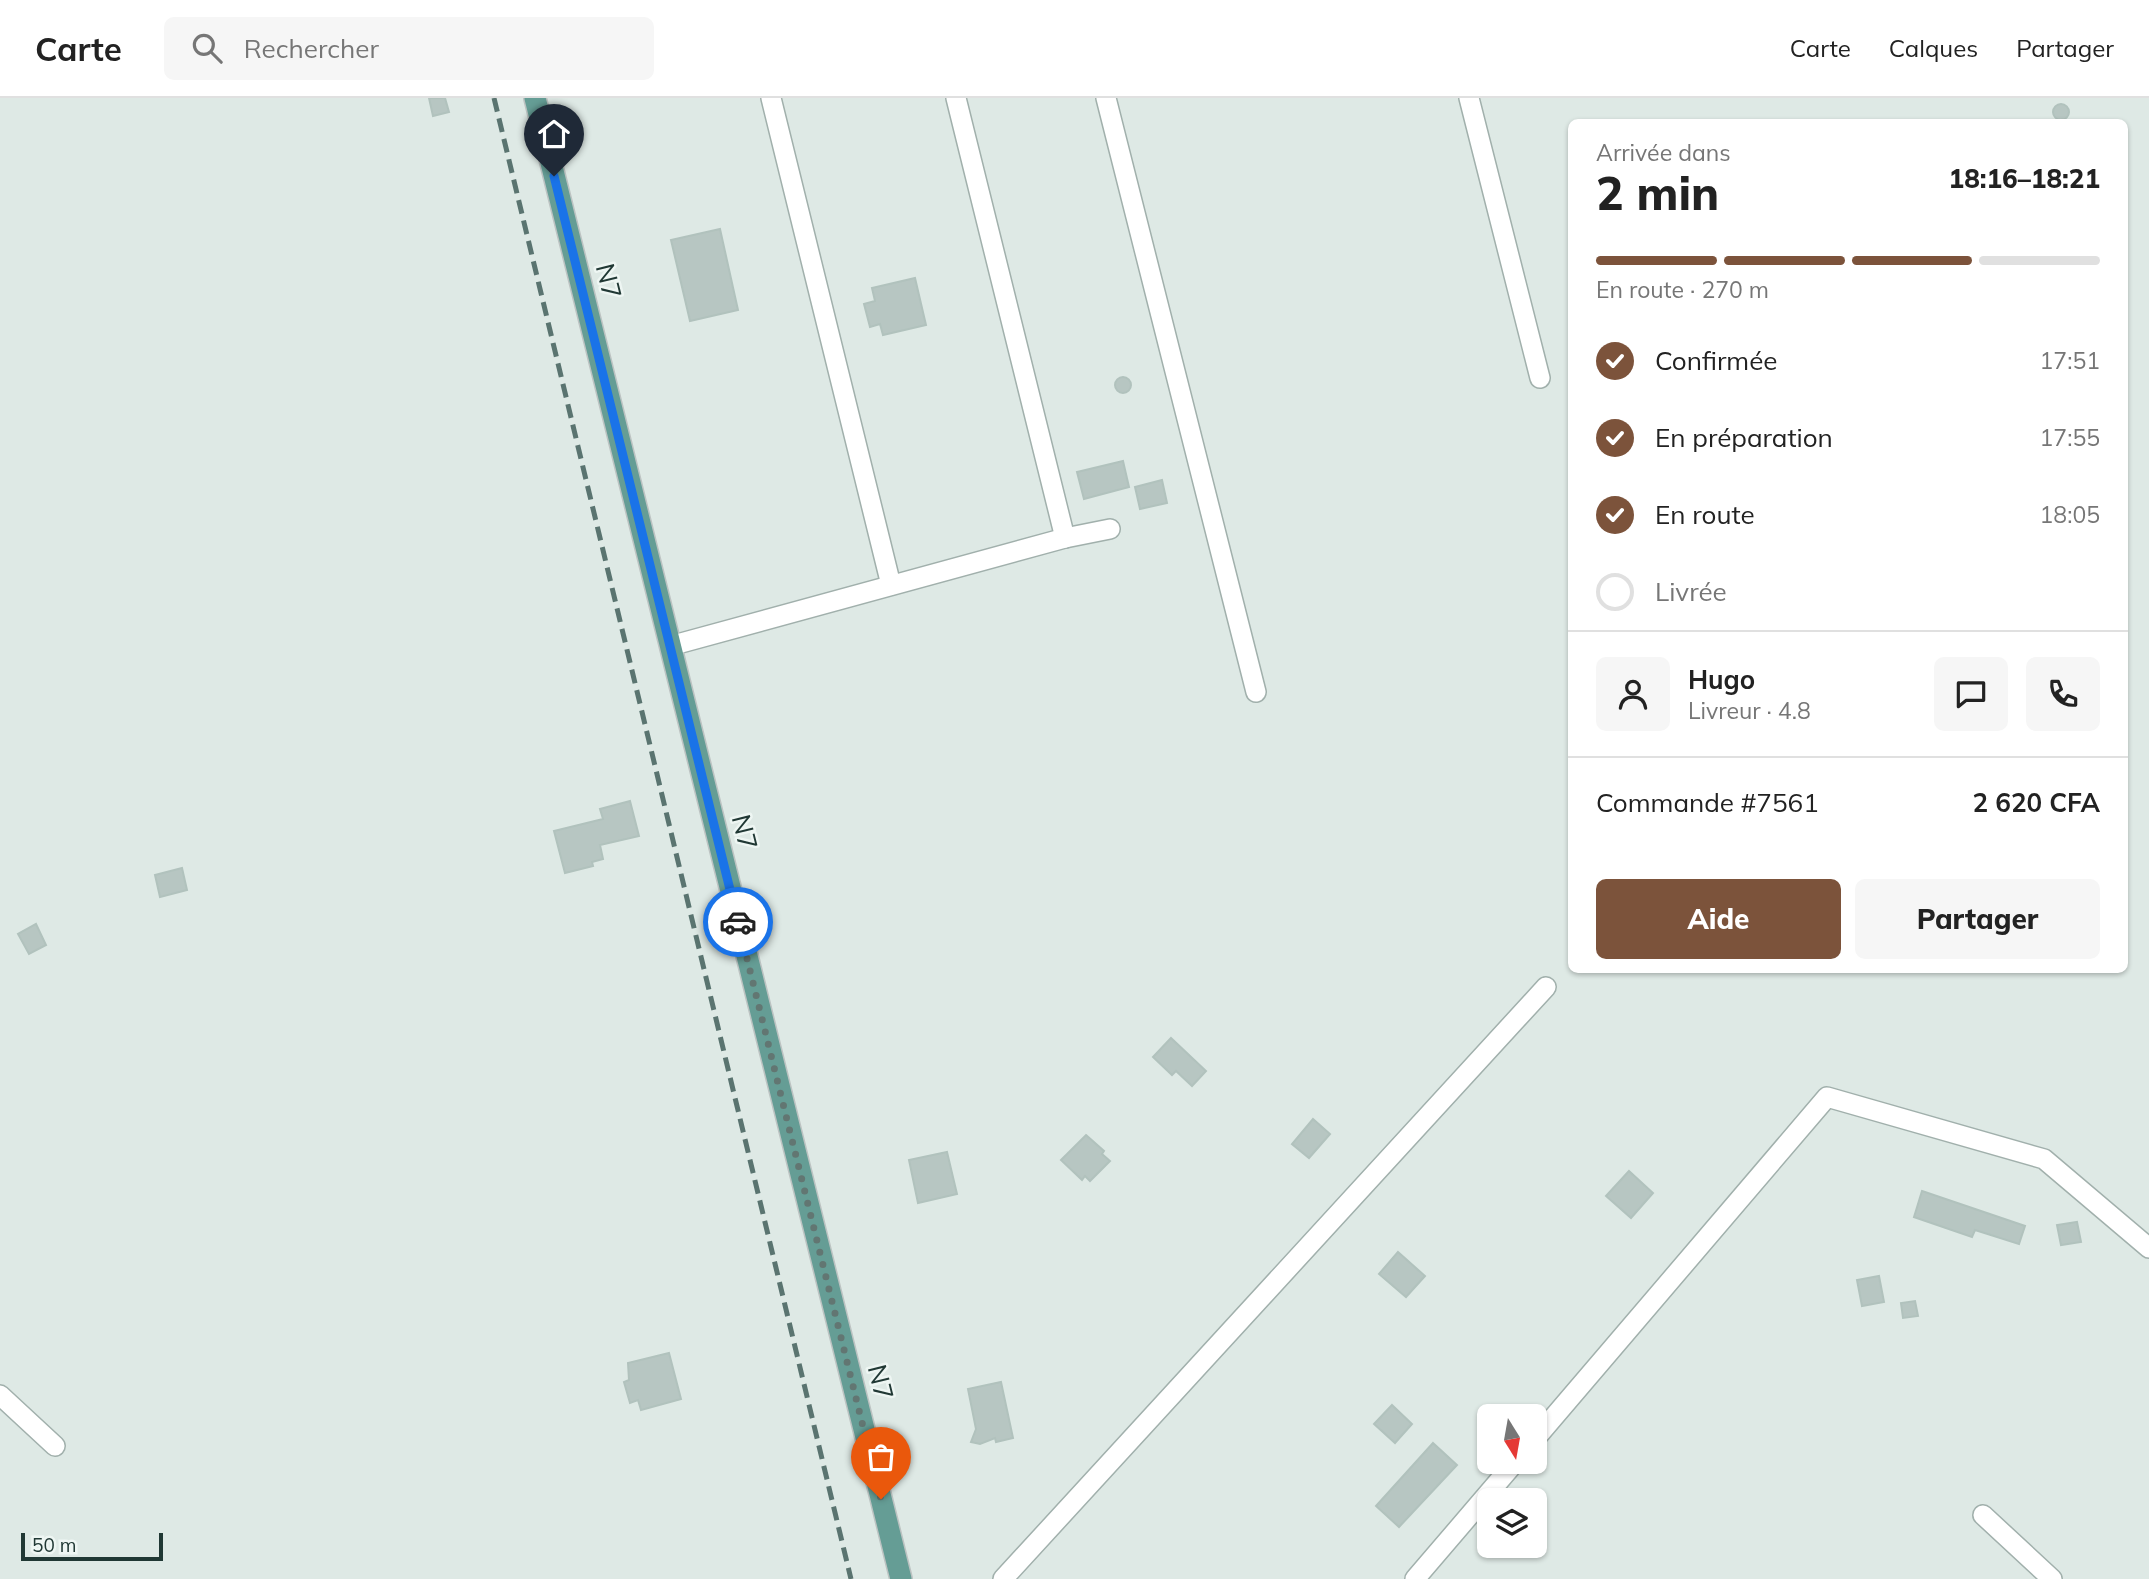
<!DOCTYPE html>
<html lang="fr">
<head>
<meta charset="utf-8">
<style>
	:root { --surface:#fff; --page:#f6f6f6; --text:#222; --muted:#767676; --line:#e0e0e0; --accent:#7c533b }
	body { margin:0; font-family:Mulish,sans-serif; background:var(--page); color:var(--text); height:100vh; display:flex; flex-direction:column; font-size:26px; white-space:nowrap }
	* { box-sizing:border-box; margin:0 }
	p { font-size:23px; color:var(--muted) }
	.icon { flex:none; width:38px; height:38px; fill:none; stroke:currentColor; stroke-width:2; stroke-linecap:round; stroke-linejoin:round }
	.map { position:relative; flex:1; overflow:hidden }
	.side { position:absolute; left:1568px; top:21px; width:560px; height:854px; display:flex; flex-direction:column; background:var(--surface); border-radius:10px; box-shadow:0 2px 5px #0004 }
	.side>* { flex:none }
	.needle { width:46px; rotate:169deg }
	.buttons { position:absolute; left:1477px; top:1306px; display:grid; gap:14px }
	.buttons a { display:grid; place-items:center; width:70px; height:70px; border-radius:10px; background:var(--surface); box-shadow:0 2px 5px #0004; font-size:35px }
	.scale { position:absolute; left:21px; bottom:18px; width:142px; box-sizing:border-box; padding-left:7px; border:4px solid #203834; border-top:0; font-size:19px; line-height:24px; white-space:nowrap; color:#203834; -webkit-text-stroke:5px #eef6f3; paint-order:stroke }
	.pin { position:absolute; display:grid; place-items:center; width:60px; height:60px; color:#fff; margin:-72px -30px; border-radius:50% 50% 50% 0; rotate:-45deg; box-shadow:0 0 7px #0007 }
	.pin .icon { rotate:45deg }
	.courier { position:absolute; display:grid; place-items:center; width:70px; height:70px; margin:-35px; border:5px solid #1a73e8; border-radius:50%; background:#fff; color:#222; box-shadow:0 2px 9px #0007 }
	.head em { font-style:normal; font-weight:800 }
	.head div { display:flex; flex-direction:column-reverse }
	.head { display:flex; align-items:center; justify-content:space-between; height:119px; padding:0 28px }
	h1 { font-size:46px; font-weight:800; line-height:52px }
	.bar { display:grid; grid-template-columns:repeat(4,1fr); gap:10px 7px; align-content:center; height:84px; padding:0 28px }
	.bar i { height:9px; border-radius:5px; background:var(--line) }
	.bar .selected { background:var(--accent) }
	.bar p { grid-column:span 4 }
	.line { display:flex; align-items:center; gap:18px; padding:0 28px; border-top:2px solid var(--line) }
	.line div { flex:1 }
	.round { display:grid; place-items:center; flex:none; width:74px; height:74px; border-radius:10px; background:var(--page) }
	ol { padding:0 28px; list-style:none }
	li { display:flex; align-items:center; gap:21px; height:77px }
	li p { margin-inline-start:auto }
	li .icon { padding:7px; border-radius:50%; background:var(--accent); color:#fff; stroke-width:4 }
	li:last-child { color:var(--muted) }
	li i { width:38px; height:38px; border:4px solid var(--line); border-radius:50% }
	.button { display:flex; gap:14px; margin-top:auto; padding:14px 28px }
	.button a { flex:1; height:80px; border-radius:10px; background:var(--accent); color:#fff; font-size:28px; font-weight:800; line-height:80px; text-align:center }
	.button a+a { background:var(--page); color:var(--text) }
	header { display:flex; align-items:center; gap:42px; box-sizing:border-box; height:98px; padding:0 35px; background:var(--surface); border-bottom:2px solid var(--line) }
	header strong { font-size:33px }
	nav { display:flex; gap:38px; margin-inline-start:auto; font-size:24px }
	.search { width:490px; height:63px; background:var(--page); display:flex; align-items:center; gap:18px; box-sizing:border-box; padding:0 24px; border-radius:10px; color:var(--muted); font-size:26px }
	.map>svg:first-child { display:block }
	.building { fill:#b7c6c2; stroke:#b1c2bd; stroke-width:2 }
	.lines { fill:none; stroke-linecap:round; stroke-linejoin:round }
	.minor-casing { stroke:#a1b0ac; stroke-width:22 }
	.primary-casing { stroke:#bcc3c2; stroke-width:24 }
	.minor { stroke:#fff; stroke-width:19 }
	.primary { stroke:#659d95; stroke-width:21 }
	.rail { stroke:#5a7470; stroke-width:5; stroke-dasharray:14 7; stroke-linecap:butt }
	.done { stroke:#627672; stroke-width:7; stroke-dasharray:0 12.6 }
	.route { stroke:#1a73e8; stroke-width:9 }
	.labels { text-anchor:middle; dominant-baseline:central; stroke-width:5; stroke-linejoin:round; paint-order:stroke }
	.street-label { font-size:26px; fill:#203834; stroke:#eef6f3 }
</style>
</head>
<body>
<header>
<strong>Carte</strong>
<div class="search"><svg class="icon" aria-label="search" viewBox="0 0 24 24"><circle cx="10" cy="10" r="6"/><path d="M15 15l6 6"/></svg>Rechercher</div>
<nav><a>Carte</a><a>Calques</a><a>Partager</a></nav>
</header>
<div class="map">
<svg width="2149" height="1481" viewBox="0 0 2149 1481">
	<rect width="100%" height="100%" fill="#dee9e5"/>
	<g class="building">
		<polygon points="429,0 445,0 449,14 433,18"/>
		<circle cx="2061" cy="14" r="8"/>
		<polygon points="720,131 738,212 690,223 671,142"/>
		<polygon points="915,180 926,227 883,237 880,226 870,229 864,206 875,203 872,190"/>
		<circle cx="1123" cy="287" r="8"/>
		<polygon points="1123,363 1129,389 1084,401 1077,374"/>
		<polygon points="1162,382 1167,405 1140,411 1135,389"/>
		<polygon points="630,703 639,738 600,747 603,761 592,764 593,768 565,775 554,733 603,721 600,711"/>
		<polygon points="182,770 187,792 160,799 155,777"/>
		<polygon points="36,826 46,847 29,856 18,836"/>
		<polygon points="1171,940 1206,973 1192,988 1176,973 1172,977 1153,959"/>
		<polygon points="1313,1021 1330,1036 1309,1060 1292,1046"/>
		<polygon points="1086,1037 1104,1053 1102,1056 1110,1063 1090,1083 1085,1078 1082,1082 1061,1062"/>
		<polygon points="947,1054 957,1096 918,1105 909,1062"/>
		<polygon points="1629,1073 1653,1095 1631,1120 1606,1098"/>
		<polygon points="1922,1093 2025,1128 2019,1146 1975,1132 1972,1139 1914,1119"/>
		<polygon points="2077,1124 2081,1144 2061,1147 2057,1127"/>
		<polygon points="1398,1154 1425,1178 1406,1199 1379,1176"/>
		<polygon points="1879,1178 1884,1204 1862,1208 1857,1182"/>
		<polygon points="1915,1203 1918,1218 1903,1220 1901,1205"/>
		<polygon points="669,1255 681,1301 641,1312 638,1302 630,1305 624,1284 629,1282 628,1265"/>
		<polygon points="1001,1284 1013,1340 996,1344 995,1340 980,1346 971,1344 976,1331 968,1291"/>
		<polygon points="1392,1307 1412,1326 1395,1345 1374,1326"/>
		<polygon points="1433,1345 1457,1367 1399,1429 1376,1408"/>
	</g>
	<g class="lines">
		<g class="minor-casing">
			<g id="minor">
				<polyline points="771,0 891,487"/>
				<polyline points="956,0 1065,440"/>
				<polyline points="1106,0 1256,594"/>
				<polyline points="1469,0 1540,280"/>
				<polyline points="670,548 1065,440 1110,431"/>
				<polyline points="0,1297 55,1348"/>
				<polyline points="1535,1341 1827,999 2044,1061 2149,1150"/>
				<polyline points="1983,1417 2052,1481"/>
				<polyline points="1003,1481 1546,889"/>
				<polyline points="1415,1481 1516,1363"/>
			</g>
		</g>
		<g class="primary-casing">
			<polyline id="primary" points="535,0 901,1481"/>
		</g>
		<use href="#minor" class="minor"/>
		<use href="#primary" class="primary"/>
		<polyline class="rail" points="494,0 851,1481"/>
	</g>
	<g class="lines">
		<polyline class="done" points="738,824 881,1401"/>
		<polyline class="route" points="554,78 738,824"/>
	</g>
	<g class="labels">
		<g class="street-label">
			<text transform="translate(609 183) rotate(76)">N7</text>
			<text transform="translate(745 734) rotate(76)">N7</text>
			<text transform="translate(881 1284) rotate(76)">N7</text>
		</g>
	</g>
</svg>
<div class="buttons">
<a><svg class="needle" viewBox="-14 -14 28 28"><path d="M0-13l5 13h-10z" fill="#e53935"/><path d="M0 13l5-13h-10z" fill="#767676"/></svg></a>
<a><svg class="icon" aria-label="layers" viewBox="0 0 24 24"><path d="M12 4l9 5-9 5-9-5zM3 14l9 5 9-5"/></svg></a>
</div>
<div class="scale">50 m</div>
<div class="pin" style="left:881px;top:1401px;background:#ea580c"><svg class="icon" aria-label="bag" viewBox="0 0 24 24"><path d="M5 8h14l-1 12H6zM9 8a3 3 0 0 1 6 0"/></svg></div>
<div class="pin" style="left:554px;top:78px;background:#1f2937"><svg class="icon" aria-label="home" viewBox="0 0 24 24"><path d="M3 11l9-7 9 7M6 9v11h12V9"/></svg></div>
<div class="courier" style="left:738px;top:824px"><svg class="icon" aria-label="car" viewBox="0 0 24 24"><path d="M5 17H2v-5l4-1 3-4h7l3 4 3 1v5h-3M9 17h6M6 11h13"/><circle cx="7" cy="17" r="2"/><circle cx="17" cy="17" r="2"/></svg></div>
<section class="side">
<div class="head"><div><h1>2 min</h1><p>Arrivée dans</p></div><em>18:16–18:21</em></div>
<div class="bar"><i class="selected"></i><i class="selected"></i><i class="selected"></i><i></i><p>En route · 270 m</p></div>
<ol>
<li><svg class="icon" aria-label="check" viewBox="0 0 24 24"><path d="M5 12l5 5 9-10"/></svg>Confirmée<p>17:51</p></li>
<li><svg class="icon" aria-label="check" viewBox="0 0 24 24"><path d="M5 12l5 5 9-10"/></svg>En préparation<p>17:55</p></li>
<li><svg class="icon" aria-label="check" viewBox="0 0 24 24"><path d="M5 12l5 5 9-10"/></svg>En route<p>18:05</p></li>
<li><i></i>Livrée</li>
</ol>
<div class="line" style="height:126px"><a class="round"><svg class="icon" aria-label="person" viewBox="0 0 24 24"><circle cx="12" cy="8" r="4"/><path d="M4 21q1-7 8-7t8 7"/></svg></a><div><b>Hugo</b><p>Livreur · 4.8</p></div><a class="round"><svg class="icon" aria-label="chat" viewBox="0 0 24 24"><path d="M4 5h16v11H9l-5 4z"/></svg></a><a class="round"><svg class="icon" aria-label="phone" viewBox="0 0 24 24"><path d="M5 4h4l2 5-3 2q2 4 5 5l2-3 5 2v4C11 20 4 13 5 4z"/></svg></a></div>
<div class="line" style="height:91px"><div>Commande #7561</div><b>2 620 CFA</b></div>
<div class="button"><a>Aide</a><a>Partager</a></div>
</section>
</div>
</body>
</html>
